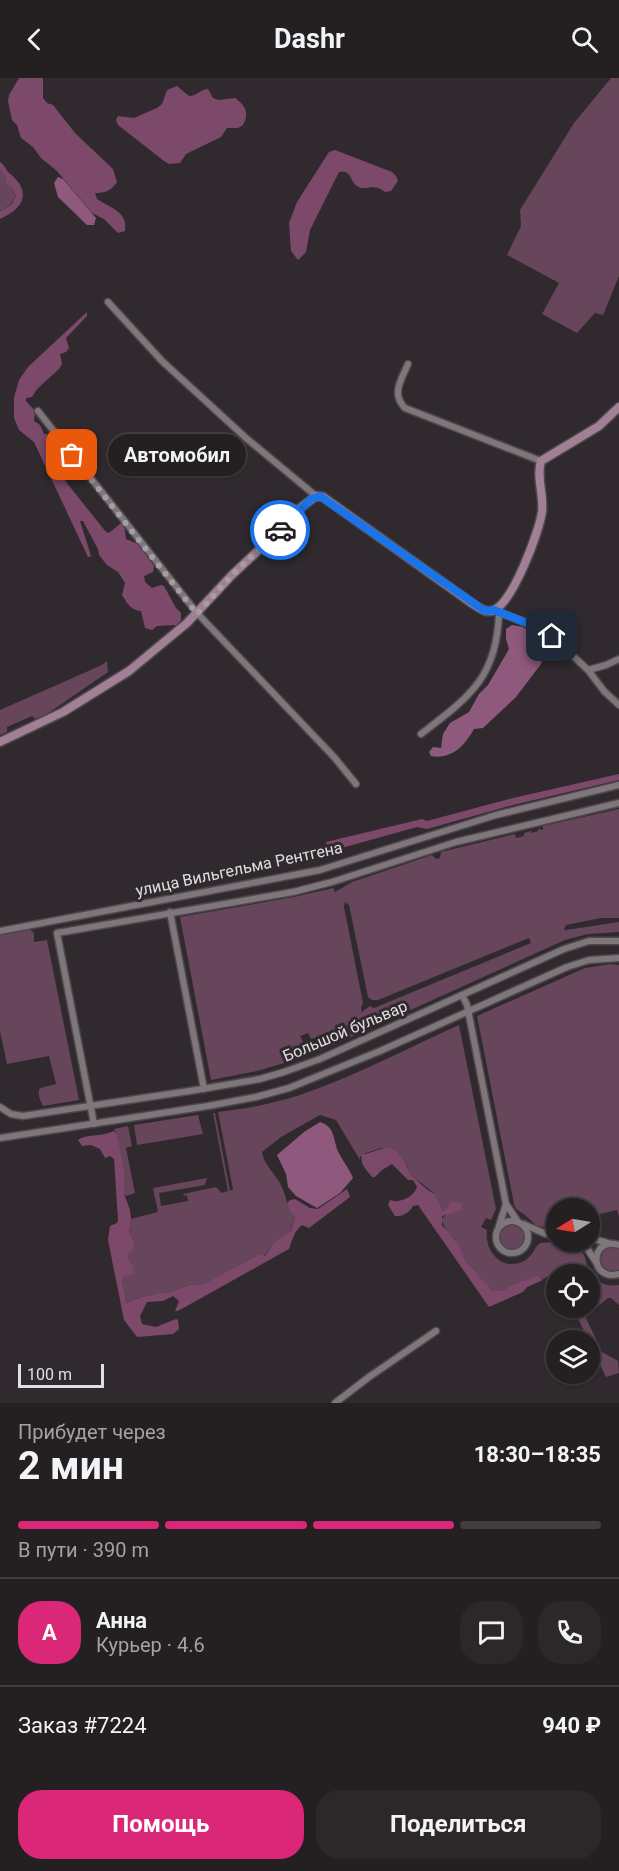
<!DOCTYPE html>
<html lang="ru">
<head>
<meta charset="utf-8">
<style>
	:root { --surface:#242022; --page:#2c282a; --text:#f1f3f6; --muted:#a3a3a5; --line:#413e40; --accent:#db2777 }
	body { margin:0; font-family:Roboto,sans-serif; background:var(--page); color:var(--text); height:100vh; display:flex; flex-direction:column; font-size:22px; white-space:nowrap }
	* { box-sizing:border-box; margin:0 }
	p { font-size:20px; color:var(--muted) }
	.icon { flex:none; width:33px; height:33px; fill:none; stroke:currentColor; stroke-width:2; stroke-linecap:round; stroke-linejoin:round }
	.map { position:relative; height:1325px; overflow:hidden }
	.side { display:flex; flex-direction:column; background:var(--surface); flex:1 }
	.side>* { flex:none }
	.needle { width:39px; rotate:259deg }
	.tools { position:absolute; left:546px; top:1120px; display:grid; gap:12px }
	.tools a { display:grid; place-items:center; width:54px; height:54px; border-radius:50%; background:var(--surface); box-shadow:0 2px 4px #0004,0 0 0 2px var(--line); font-size:30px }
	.scale { position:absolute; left:18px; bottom:15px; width:86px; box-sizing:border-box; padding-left:6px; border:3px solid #e2dde0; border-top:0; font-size:16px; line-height:21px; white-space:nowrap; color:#e2dde0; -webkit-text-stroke:4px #302a2e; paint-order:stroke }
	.pin { position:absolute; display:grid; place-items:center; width:51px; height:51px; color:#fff; margin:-26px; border-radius:12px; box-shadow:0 3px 9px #0006 }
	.courier { position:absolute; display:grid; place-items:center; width:60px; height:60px; margin:-30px; border:4px solid #1a73e8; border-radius:50%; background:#fff; color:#222; box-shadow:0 2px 8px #0007 }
	.bubble { position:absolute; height:42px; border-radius:21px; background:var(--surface); box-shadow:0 2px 4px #0004,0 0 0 2px var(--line); font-size:20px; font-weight:700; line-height:42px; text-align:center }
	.summary em { font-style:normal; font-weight:700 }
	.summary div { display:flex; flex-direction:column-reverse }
	.summary { display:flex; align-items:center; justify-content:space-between; height:102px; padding:0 18px }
	h1 { font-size:39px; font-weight:700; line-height:45px }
	.bar { display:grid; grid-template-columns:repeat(4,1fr); gap:9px 6px; align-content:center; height:72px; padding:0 18px }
	.bar i { height:8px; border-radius:4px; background:var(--line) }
	.bar .current { background:var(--accent) }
	.bar p { grid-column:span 4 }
	.line { display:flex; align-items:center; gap:15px; padding:0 18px; border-top:2px solid var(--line) }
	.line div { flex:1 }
	.round { display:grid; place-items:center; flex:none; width:63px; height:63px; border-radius:24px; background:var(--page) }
	.button { display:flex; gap:12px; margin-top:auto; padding:12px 18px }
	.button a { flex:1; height:69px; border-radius:24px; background:var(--accent); color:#fff; font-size:24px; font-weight:700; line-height:69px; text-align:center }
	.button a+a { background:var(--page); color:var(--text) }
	header { display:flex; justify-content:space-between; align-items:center; height:78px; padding:0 18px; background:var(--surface); font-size:27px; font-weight:700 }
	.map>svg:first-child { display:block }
	.green { fill:#67455b; fill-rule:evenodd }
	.forest { fill:#7c496b }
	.water { fill:#8f597d }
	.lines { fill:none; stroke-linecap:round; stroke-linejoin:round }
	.street-casing { stroke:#4d484b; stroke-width:9 }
	.secondary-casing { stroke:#4d484b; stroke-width:11 }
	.street { stroke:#7e767b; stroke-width:6 }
	.secondary { stroke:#a18096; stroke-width:8 }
	.done { stroke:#a49ea2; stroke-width:6; stroke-dasharray:0 10.8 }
	.route { stroke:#1a73e8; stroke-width:8 }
	.labels { text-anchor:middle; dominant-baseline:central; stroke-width:6; stroke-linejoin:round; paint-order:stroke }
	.street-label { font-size:16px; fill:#e2dde0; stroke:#302a2e }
</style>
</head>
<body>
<header><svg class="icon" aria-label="back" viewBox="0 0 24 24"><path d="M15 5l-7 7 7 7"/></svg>Dashr<svg class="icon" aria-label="search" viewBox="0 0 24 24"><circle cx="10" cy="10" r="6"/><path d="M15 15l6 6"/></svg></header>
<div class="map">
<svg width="619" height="1325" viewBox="0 0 619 1325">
	<rect width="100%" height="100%" fill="#302a2e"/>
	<g class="green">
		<polygon points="611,0 619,0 619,198 603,237 595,235 577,255 542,236 559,205 507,177 521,148 520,132 574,45"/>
		<polygon points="0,92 6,99 5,106 13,111 16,117 11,126 0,134"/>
		<polygon points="107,583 108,594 47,636 35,641 32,638 7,649 7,654 0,657 0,632 102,587"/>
		<path d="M619,731V840H601L566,847L564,851L566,852L619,844V854L588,856L565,862L320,973L315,960L311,961L308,955L300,958L303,964L300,966L305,979L257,993L211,1002L180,839L294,819L333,810L335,814L352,804L432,777L436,781L440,780L441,774L515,756L516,760L524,758V755L531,753L532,755L538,753V751L543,752V748ZM345,824L349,827L368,919L372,922H378L529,860L531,865L374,930L370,928L362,934L361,930L363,925L344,829Z"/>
		<path d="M29,851L34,855V864L47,862L79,1022L43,1028C40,1023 37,1015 40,1010L56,1006L49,978L7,986L0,953V857Z"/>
		<polygon points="611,886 619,887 619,1139 617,1132 600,1136 599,1146 590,1153 590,1131 556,1131 556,1150 537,1148 525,1137 516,1131 514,1126 477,938 585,890"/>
		<path d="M459,947L496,1131L491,1142L486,1140L481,1149L487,1152C484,1173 502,1194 524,1183C532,1179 534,1170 540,1165C552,1163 573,1164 581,1173C586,1178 586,1185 588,1191C593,1204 606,1209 619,1207V1227L611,1220H608L589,1235L586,1240L602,1274L618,1283L619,1295L606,1299L573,1230H590V1197H556V1199L551,1197L543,1201L538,1199L513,1206L503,1212L492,1213L488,1206L481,1202L475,1192L466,1184L455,1162L447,1154L441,1141L447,1136L448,1127L443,1133L435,1116L410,1096L407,1087L399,1076L382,1070L366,1075L360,1079V1082L336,1042L320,1037L281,1059L262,1074C263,1085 274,1095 280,1105C285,1115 287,1123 289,1133L295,1139L290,1155L273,1165L264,1178H256L203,1206L189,1207L167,1215H158L141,1219L125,1225L122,1203L132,1188C130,1184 128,1181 127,1178C127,1173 130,1146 131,1141L158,1134L153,1110L207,1100L205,1107L159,1115L161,1128L188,1123L187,1117L184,1118L183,1116L216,1109L222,1115L228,1113L213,1035H215L230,1113L233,1111L218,1034C247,1031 276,1025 303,1016C357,997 408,970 459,947Z"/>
		<polygon points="198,1037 203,1056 137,1067 134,1047"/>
		<polygon points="128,1048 132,1068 126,1070 135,1115 126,1118 124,1116 117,1056 114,1051"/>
		<circle cx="512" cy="1159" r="13"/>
		<polygon points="612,1169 619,1171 619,1192 614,1194 603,1190 600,1183 604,1171"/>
	</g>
	<g class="forest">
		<path d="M19,0H43V20L47,25L53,27L75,55L113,91L117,104C111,113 105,115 95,115L97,121C110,130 128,133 125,153L118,155L104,141L92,135L57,93L41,80L33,69L21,60L17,47L12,42L8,23L9,17Z"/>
		<path d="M177,8L189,18C197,18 201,11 208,11L213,20L219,22L235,20C245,27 250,35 243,47L238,50H227L221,59L186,76L180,85L169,86L164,83L118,47L116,42L118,38L134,40L157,30L162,26L167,12Z"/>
		<path d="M335,72L392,94L396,98L398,103L391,113L385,114C373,104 366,114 357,108C349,102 352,92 339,94L310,152L306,174L298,182L291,173L289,145L297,124L329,74Z"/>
		<path d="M0,84C5,87 5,91 9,95C32,113 25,130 0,141V134L12,126L16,117L13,111L5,106L6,99L0,92Z"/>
		<path d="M87,234V238L66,260L69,270L66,274L60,276L62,286L59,291L37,311L32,319L26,320V323L35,333L34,343L40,347L44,356H47L46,366L56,379L66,404L106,454L109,455L121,445L124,447L126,461L138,466L154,488L153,494L144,498L145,504L152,510L161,507L164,508L176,530L181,535V542L177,547L157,548L152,552L145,550L141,533C130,532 128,526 122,517L125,505L118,494L107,487L99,477L98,471L83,443H80L91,478L88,479L34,364L19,352L14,340V320L19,302L28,289Z"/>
		<polygon points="619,696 619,702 513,727 427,751 417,749 338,771 328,770 326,764 422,741 427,743 513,720"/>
		<path d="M114,1053L117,1056L124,1093V1116L130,1132L131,1141L129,1155L134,1164L133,1173L128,1174V1180L132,1187L134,1188L133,1196L125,1198L122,1203L126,1225L141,1219L158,1215H167L189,1207L203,1206L256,1178L261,1176L265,1178L273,1165L291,1153L295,1139L289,1133L287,1125L290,1122L295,1121L310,1130L318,1131L347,1111L350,1119L309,1150L302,1147C294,1154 293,1160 289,1171L178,1233H175L179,1223L173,1218L163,1223L147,1224L140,1238L142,1246L156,1249L176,1241L178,1242L179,1251L173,1256L137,1259L124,1242L108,1162L110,1148L117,1145L118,1142L114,1081L110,1078L105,1080L100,1071L91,1067L82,1068L78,1062C88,1055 103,1059 114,1053Z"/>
		<path d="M388,1069C400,1073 406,1084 410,1096C418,1102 425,1112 435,1116L443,1133L452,1123L462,1125L463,1127L461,1132L442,1138V1147L458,1166L466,1184L475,1192L481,1201L488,1206L492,1213L503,1212L513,1206L538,1198L543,1202L527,1209L523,1214L489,1229L418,1127L413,1128C409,1135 402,1139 395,1138L388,1127L390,1122C399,1126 414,1119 417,1109L413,1102H408L392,1086L382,1092L375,1099H372C367,1093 359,1085 362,1077Z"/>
	</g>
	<g class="water">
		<polygon points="58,99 63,101 96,140 94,147 87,147 58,119 54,105"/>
		<path d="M512,547L523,549L544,563L547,570L541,586L516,619L483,650L474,651C465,667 452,682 431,678L429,674L433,669L441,670L443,656L450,645L469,634L479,616L488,607L509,571L506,561V551Z"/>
		<path d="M320,1044C334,1049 333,1058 337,1071C341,1081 349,1090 353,1100L340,1115L317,1130L296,1118L288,1109L286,1096L277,1077L304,1054Z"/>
	</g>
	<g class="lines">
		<g class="street-casing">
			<g id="street">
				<polyline points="108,224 162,283 246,360 316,418"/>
				<path d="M408,286C401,302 391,316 405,330L541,383"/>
				<polyline points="38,333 197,535 334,679 356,706"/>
				<polyline points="496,533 537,549 552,558 588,592 606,587 619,581"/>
				<polyline points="588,592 604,613 619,627"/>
				<path d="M421,656C469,619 497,600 499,535"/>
				<polyline points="170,834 204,1011"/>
				<polyline points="0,853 320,792 496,737 619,707"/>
				<polyline points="462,917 467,927 506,1126 518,1144"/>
				<polyline points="0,1029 11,1036 23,1038 196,1012 260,1001 284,994 320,981 564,871 589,863 619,863"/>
				<polyline points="94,1046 57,855 293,814 332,804 456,764 619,725"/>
				<polyline points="0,1060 208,1028 256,1019 289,1010 380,973 567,889 589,882 619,880"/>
				<circle cx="512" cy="1159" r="16"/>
				<polyline points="523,1146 546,1156 556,1156"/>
				<polyline points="499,1148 506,1126"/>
				<polyline points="590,1160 608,1165"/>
				<polyline points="583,1164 596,1184"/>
				<path d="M619,1167C589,1158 589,1204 619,1196"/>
				<polyline points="335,1325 369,1299 436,1253"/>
			</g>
		</g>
		<g class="secondary-casing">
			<path id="secondary" d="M0,664L63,634L129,593L187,545L232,497L278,454L299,431L316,418L323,419L473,526C479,530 487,536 494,532C513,524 539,454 542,434C544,417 536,399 541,383L599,348L619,329"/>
		</g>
		<use href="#street" class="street"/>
		<use href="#secondary" class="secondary"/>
	</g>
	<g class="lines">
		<polyline class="done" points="72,377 197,536 232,497 280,452"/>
		<polyline class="route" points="280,452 311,421 320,418 482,531 487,533 494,532 537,549 552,558"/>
	</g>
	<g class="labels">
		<g class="street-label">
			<text transform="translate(239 791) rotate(-12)">улица Вильгельма Рентгена</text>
			<text transform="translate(345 953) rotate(-23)">Большой бульвар</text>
		</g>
	</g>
</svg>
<div class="tools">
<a><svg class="needle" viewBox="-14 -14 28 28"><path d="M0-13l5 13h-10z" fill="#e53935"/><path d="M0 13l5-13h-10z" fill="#a3a3a5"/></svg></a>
<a><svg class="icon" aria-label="locate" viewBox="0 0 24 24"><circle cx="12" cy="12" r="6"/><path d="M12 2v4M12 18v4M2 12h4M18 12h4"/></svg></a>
<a><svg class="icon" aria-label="layers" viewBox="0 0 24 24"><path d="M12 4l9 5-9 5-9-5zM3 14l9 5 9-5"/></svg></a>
</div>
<div class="scale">100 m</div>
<div class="pin" style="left:72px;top:377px;background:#ea580c"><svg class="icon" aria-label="bag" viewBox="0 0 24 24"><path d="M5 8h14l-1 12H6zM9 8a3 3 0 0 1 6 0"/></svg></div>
<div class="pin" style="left:552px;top:558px;background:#1f2937"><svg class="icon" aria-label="home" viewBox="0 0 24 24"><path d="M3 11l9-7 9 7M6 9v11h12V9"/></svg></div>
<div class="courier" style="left:280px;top:452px"><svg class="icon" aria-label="car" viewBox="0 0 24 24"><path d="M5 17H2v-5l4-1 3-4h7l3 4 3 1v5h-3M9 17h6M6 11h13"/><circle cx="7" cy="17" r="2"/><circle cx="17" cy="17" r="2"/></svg></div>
<div class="bubble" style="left:108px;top:356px;width:138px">Автомобил</div>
</div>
<section class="side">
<div class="summary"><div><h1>2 мин</h1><p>Прибудет через</p></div><em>18:30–18:35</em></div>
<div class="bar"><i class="current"></i><i class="current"></i><i class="current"></i><i></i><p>В пути · 390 m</p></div>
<div class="line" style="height:108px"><b class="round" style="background:var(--accent);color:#fff">А</b><div><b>Анна</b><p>Курьер · 4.6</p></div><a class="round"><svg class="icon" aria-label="chat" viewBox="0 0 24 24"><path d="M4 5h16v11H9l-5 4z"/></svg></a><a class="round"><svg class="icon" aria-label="phone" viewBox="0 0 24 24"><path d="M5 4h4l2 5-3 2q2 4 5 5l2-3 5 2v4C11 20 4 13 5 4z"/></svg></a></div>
<div class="line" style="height:78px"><div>Заказ #7224</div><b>940 ₽</b></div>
<div class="button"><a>Помощь</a><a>Поделиться</a></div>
</section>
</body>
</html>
